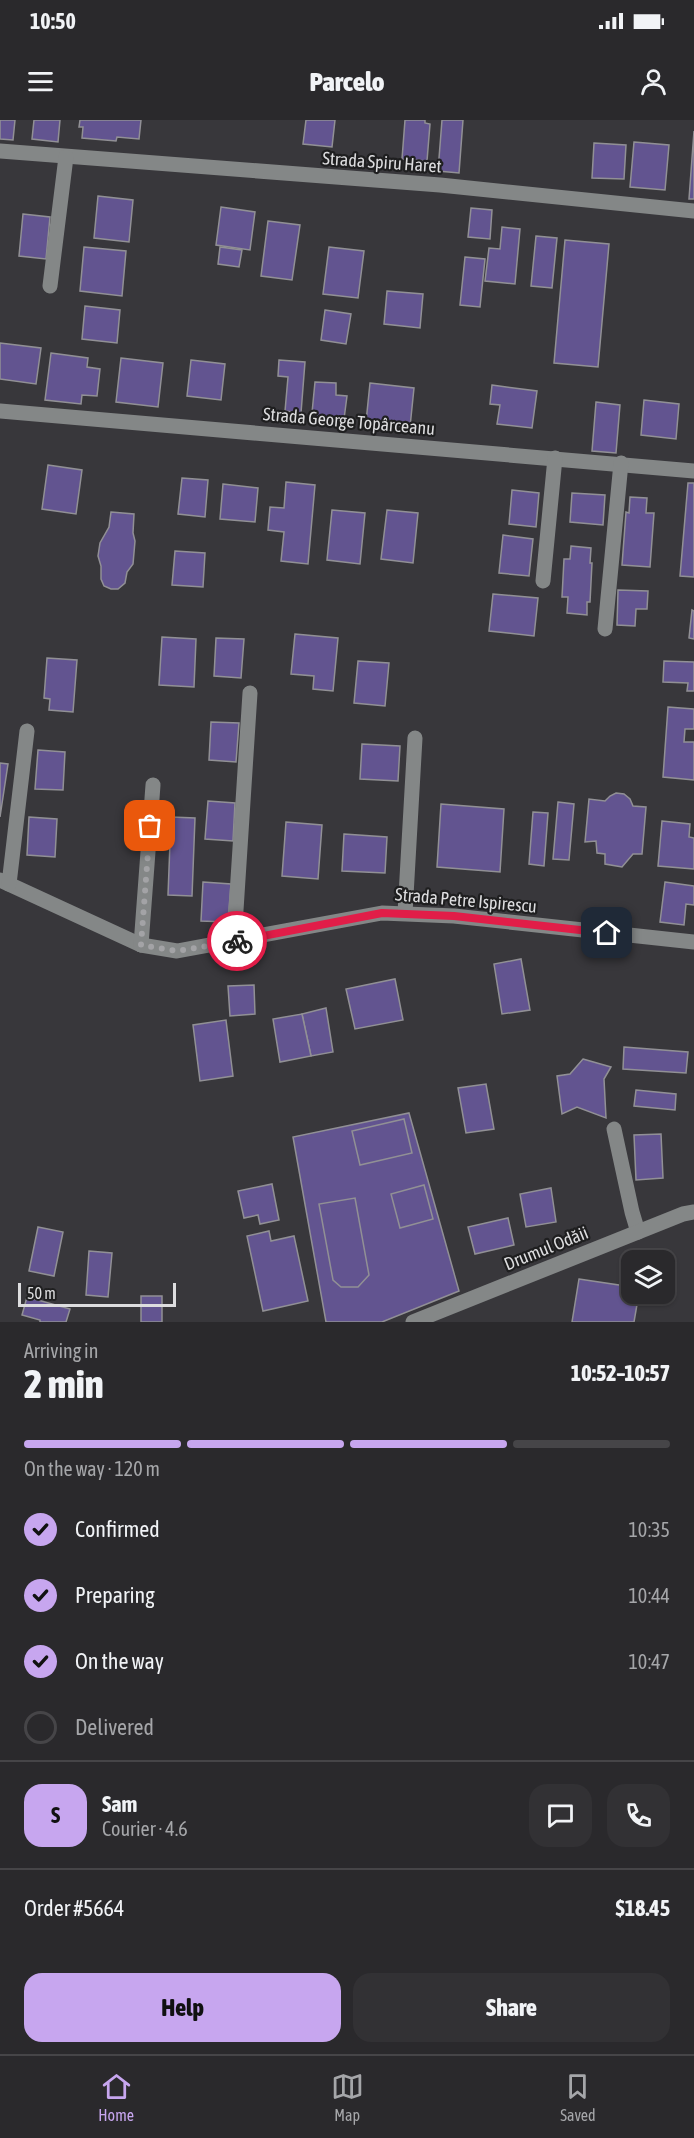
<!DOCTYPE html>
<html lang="en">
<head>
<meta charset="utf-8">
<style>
	:root { --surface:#2a292c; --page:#323134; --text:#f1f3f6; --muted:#a5a6a9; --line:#464548; --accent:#c7a6ef }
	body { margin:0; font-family:"Asap Condensed",sans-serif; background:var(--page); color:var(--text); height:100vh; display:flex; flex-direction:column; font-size:22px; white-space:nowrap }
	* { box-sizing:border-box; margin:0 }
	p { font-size:20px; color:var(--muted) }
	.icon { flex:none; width:33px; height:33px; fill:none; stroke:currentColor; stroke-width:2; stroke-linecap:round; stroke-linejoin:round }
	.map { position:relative; height:1202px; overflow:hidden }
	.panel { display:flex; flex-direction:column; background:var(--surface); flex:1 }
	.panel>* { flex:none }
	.buttons { position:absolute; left:621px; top:1130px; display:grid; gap:12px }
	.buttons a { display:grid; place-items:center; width:54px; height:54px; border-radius:12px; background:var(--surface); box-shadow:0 2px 4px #0004,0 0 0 2px var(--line); font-size:30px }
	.scale { position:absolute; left:18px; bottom:15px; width:158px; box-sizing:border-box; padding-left:6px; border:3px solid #dddddf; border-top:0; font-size:16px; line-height:21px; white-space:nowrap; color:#dddddf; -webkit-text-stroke:4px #1f1f20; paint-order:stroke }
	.pin { position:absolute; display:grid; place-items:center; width:51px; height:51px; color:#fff; margin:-26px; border-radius:12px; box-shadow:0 3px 9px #0006 }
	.courier { position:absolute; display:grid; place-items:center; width:60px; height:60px; margin:-30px; border:4px solid #e11d48; border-radius:50%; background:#fff; color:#222; box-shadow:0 2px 8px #0007 }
	.summary em { font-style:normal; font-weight:800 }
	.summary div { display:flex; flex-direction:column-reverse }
	.summary { display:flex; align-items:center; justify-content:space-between; height:102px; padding:0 24px }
	h1 { font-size:39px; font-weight:800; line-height:45px }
	.bar { display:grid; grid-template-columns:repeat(4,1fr); gap:9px 6px; align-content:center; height:72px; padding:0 24px }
	.bar i { height:8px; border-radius:4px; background:var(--line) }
	.bar .active { background:var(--accent) }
	.bar p { grid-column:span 4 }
	.line { display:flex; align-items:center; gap:15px; padding:0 24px; border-top:2px solid var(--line) }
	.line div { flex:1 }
	.round { display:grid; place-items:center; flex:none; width:63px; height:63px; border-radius:18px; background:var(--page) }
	ol { padding:0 24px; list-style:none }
	li { display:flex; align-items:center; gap:18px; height:66px }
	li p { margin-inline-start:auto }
	li .icon { padding:6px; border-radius:50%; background:var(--accent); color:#111; stroke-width:4 }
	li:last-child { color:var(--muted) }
	li i { width:33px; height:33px; border:3px solid var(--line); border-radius:50% }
	.primary-button { display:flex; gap:12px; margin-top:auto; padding:12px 24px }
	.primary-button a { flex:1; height:69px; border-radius:18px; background:var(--accent); color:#111; font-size:24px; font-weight:800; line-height:69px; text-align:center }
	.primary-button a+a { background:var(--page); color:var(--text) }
	.status { display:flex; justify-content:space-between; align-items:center; height:42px; padding:0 30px; background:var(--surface); direction:ltr }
	.status svg { height:16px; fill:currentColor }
	header { display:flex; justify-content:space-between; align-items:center; height:78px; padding:0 24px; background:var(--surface); font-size:27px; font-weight:800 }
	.menu { display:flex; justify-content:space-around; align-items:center; height:84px; border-top:2px solid var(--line); background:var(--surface); font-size:16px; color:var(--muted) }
	.menu a { display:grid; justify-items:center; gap:3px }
	.menu .active { color:var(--accent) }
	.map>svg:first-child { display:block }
	.building { fill:#625490; stroke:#919095; stroke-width:1.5 }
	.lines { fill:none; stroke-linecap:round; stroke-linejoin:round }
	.minor { stroke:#848787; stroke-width:15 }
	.done { stroke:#a3a3a6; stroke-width:6; stroke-dasharray:0 10.8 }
	.route { stroke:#e11d48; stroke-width:8 }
	.labels { text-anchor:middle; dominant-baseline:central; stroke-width:4.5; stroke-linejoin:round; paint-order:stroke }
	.street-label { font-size:18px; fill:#dddddf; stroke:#1f1f20 }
</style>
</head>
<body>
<div class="status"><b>10:50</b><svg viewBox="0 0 49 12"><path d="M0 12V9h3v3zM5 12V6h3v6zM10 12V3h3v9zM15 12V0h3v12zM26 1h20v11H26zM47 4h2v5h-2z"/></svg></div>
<header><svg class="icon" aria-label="menu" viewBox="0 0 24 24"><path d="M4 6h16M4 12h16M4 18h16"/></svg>Parcelo<svg class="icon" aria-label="person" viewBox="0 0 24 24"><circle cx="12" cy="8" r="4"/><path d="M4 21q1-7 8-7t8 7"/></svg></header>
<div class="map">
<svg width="694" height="1202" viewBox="0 0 694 1202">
	<rect width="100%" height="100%" fill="#38373b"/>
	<g class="building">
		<polygon points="0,0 15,0 13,20 0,19"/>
		<polygon points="34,0 60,0 58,22 32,19"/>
		<polygon points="80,0 141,0 139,19 117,17 116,21 82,18 83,7 79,7"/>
		<polygon points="306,0 335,0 332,27 303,24"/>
		<polygon points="405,0 425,0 425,3 430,4 427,41 402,39"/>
		<polygon points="442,0 463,0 459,53 438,51"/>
		<polygon points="694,11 694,79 689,79"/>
		<polygon points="634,22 669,25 665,70 630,67"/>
		<polygon points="594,23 626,25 624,59 592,58"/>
		<polygon points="98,76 133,80 129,122 94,118"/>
		<polygon points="221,87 255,92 250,130 216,125"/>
		<polygon points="471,88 492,90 490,119 468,117"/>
		<polygon points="23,94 50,97 46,139 19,136"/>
		<polygon points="268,101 300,105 292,160 261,156"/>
		<polygon points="502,107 520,109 515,164 485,161 489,128 500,129"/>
		<polygon points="536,116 557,118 552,168 531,166"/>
		<polygon points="565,120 609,124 598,247 554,243"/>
		<polygon points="84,127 126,131 122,176 80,171"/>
		<polygon points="220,127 242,130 239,147 218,144"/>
		<polygon points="329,127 364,131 358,178 323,174"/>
		<polygon points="465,137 485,139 480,187 460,185"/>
		<polygon points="387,171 423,174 420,208 384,204"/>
		<polygon points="85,186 120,190 117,223 82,219"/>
		<polygon points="325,190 351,194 346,224 321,220"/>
		<polygon points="0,223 41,228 36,264 0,259"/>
		<polygon points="51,233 88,238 87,247 100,249 97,276 82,275 81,284 45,280"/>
		<polygon points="121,238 163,243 158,287 116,282"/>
		<polygon points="191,240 225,244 221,280 187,276"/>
		<polygon points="279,240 305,242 301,293 285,291 288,257 278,256"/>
		<polygon points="315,262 336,263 336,275 347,276 344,299 332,298 332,305 311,303"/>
		<polygon points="370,263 414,268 410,307 366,302"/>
		<polygon points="492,265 537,271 532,308 497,304 500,285 490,284"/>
		<polygon points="644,280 679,284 676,319 641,315"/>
		<polygon points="596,282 620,285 616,333 592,331"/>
		<polygon points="48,345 82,350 76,394 42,389"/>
		<polygon points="182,358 208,360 205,397 178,394"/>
		<polygon points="286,362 315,365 308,444 281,441 284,412 268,410 270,387 284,388"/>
		<polygon points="688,363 694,363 694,457 680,456"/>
		<polygon points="223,364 258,368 255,402 220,399"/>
		<polygon points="512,370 539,373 536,407 509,404"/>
		<polygon points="572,373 605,375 603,405 570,402"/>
		<polygon points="630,377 647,378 646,393 654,393 650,447 622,445 626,392 629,393"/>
		<polygon points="332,390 365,393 360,444 327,440"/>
		<polygon points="387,390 418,393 413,443 381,439"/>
		<polygon points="111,392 134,394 133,413 135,421 133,444 127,452 125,463 118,469 111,469 104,466 101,459 101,446 98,436 100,423 109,407"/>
		<polygon points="503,415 533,419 529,456 499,453"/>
		<polygon points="571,426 591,428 590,443 592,443 590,482 587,482 587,495 567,493 568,477 562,477 564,439 570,439"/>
		<polygon points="175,431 205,433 203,467 172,465"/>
		<polygon points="618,470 648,471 647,489 636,489 635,506 617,505"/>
		<polygon points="493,474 538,478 534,516 489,511"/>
		<polygon points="692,490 694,491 694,519 689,518"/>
		<polygon points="295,514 338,518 333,571 313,569 314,556 291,554"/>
		<polygon points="162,517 196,519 194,567 159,565"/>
		<polygon points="216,518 244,519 241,558 214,556"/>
		<polygon points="47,538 77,540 73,592 49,590 50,579 44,578"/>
		<polygon points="358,541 389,543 385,586 354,583"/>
		<polygon points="664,541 694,542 694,571 687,571 688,563 663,562"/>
		<polygon points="668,587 694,589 694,609 685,609 684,622 694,622 694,660 663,657"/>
		<polygon points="211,602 239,603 236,642 209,640"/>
		<polygon points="362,624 400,626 398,661 360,659"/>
		<polygon points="38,630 65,632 63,670 35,669"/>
		<polygon points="0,643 8,644 0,697"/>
		<polygon points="616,673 624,674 630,679 633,686 646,687 642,734 633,734 622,747 605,744 605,734 597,733 596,721 585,722 589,679 605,681 610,676"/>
		<polygon points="208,681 235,683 233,721 205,719"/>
		<polygon points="558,682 574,684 569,740 553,739"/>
		<polygon points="441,684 504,689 500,752 437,747"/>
		<polygon points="533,692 548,693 544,746 529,744"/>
		<polygon points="29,697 57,699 55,737 27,735"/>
		<polygon points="171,697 195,698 192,776 168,775"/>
		<polygon points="662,701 690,704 689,717 694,718 694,749 658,746"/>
		<polygon points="286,702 322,705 318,759 282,756"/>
		<polygon points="344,714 387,717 385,753 342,751"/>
		<polygon points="203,762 231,764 228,802 201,801"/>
		<polygon points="665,762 694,766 694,785 686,784 684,805 660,802"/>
		<polygon points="521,839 530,890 502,894 494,844"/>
		<polygon points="395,859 403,900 355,909 346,869"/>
		<polygon points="254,865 255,894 230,896 228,866"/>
		<polygon points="326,888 333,932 311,936 302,894"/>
		<polygon points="302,894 311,936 280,942 273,899"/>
		<polygon points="226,900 233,956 200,961 193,905"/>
		<polygon points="624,927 688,932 686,953 623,949"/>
		<polygon points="583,939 611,947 604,959 606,998 577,987 562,994 557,956 570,954"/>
		<polygon points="486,964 494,1009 466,1013 458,968"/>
		<polygon points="636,970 676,974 675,990 634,986"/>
		<polygon points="409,993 459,1171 382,1202 326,1202 293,1017"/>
		<polygon points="404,999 412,1033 360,1045 352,1011"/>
		<polygon points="661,1014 663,1058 636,1060 634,1015"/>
		<polygon points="272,1064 279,1100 260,1104 258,1095 244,1098 238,1071"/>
		<polygon points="424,1065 433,1099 400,1108 391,1074"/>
		<polygon points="551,1068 556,1102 526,1107 520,1074"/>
		<polygon points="355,1078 369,1155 358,1167 341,1167 333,1160 319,1084"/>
		<polygon points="508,1098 514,1125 475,1134 468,1107"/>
		<polygon points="38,1107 63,1112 54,1156 29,1151"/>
		<polygon points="269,1111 271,1121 294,1116 308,1181 263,1191 247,1116"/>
		<polygon points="89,1131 112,1133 108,1177 86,1175"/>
		<polygon points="579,1159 632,1167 632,1173 639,1173 634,1202 572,1202"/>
		<rect x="141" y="1176" width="21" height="26"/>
		<polygon points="27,1177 70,1189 66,1202 40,1202 40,1200 22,1195"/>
	</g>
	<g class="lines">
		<g class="minor">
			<polyline points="0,31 440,65 694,91"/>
			<polyline points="50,166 66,37"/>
			<polyline points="0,291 694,351"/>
			<polyline points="543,461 555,338"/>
			<polyline points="605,509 621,343"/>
			<polyline points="0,760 141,825 177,831 382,793 454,796 694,822"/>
			<polyline points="9,764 27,611"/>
			<polyline points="405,793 415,618"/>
			<polyline points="234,821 250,573"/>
			<polyline points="141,825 153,665"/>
			<polyline points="614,1009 632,1092 638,1112"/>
			<polyline points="413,1202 683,1094 694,1092"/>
		</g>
	</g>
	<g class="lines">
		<polyline class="done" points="150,706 141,825 177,831 237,821"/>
		<polyline class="route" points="237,821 382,793 454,796 607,813"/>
	</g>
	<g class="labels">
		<g class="street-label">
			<text transform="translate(382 42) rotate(4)">Strada Spiru Haret</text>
			<text transform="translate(349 301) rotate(5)">Strada George Topârceanu</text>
			<text transform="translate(466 780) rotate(5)">Strada Petre Ispirescu</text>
			<text transform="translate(546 1128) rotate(-22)">Drumul Odăii</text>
		</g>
	</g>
</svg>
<div class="buttons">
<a><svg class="icon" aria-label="layers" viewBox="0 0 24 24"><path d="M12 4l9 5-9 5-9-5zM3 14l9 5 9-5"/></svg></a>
</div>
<div class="scale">50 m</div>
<div class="pin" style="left:150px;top:706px;background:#ea580c"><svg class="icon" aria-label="bag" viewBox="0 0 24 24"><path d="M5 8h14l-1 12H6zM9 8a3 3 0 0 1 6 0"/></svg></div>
<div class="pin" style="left:607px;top:813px;background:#1f2937"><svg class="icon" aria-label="home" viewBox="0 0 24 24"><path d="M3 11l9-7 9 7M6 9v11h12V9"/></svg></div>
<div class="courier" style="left:237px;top:821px"><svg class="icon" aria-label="bike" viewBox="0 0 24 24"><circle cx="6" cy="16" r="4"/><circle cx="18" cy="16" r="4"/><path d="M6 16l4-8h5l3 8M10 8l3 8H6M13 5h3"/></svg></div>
</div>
<section class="panel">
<div class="summary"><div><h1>2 min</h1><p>Arriving in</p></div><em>10:52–10:57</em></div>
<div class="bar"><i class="active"></i><i class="active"></i><i class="active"></i><i></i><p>On the way · 120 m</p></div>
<ol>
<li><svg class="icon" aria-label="check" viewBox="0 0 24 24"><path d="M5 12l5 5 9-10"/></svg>Confirmed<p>10:35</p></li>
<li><svg class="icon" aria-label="check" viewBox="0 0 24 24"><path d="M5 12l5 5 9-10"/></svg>Preparing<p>10:44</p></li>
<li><svg class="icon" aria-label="check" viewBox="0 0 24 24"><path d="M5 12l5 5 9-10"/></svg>On the way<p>10:47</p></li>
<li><i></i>Delivered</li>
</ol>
<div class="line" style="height:108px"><b class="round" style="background:var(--accent);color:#111">S</b><div><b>Sam</b><p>Courier · 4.6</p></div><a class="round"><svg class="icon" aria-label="chat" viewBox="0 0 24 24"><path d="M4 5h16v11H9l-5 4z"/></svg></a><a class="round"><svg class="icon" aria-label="phone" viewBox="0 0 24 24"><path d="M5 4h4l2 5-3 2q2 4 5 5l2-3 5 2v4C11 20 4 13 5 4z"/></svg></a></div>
<div class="line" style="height:78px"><div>Order #5664</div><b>$18.45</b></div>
<div class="primary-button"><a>Help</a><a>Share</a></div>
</section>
<nav class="menu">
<a class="active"><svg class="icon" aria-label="home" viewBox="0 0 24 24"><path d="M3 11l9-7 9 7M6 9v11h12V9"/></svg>Home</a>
<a><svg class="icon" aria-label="map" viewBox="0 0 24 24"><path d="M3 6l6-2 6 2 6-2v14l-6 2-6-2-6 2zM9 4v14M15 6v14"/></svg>Map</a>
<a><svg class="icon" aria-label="saved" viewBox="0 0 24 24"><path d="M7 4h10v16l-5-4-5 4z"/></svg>Saved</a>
</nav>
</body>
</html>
